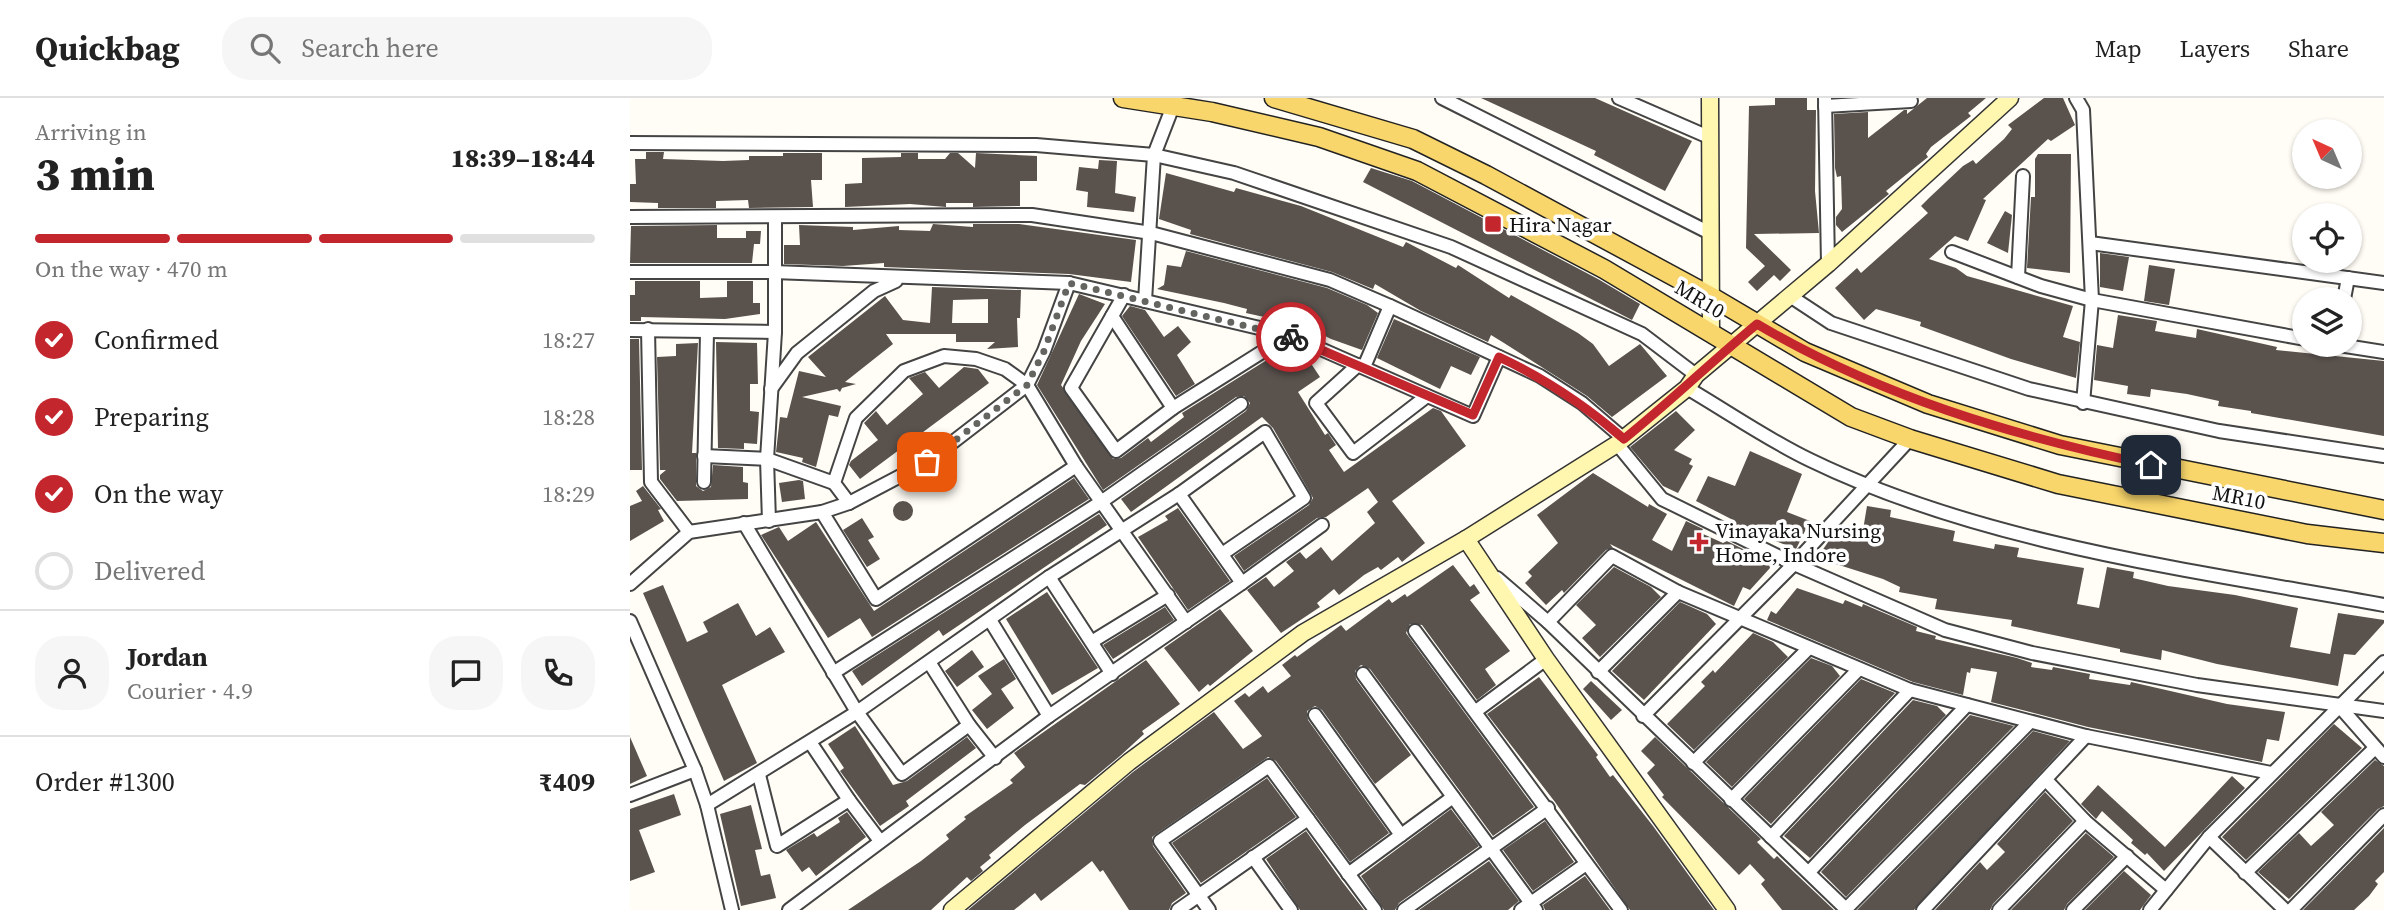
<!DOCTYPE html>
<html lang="en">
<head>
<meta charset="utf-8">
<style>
	:root { --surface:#fff; --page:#f6f6f6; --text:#222; --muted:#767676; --line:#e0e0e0; --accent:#c4262e }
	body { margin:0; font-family:"Source Serif 4",serif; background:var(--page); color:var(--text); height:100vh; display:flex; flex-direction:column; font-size:26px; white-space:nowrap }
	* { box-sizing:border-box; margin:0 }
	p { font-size:23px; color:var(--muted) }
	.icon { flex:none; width:38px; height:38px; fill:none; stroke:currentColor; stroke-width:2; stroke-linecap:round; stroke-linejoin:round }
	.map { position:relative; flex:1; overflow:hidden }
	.details { display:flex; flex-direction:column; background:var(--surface); width:630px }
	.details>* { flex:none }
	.needle { width:46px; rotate:316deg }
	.fabs { position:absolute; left:1662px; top:21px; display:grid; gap:14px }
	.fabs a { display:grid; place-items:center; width:70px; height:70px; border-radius:50%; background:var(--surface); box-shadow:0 2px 5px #0004; font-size:35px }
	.pin { position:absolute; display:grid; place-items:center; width:60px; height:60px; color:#fff; margin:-30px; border-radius:14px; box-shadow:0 4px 10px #0006 }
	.courier { position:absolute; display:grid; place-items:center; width:70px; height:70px; margin:-35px; border:5px solid #c4262e; border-radius:50%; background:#fff; color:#222; box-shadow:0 2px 9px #0007 }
	.headline em { font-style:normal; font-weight:800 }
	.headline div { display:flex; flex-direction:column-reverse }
	.headline { display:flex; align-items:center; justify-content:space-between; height:119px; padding:0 35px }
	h1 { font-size:46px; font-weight:800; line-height:52px }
	.bar { display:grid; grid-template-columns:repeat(4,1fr); gap:10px 7px; align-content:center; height:84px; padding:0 35px }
	.bar i { height:9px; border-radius:5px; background:var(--line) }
	.bar .current { background:var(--accent) }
	.bar p { grid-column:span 4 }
	.line { display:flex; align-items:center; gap:18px; padding:0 35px; border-top:2px solid var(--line) }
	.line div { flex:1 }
	.round { display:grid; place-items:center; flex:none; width:74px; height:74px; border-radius:28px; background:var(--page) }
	ol { padding:0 35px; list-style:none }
	li { display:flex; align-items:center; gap:21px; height:77px }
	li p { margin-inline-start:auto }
	li .icon { padding:7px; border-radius:50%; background:var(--accent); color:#fff; stroke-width:4 }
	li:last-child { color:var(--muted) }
	li i { width:38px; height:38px; border:4px solid var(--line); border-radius:50% }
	header { display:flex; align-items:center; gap:42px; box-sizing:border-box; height:98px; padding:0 35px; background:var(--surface); border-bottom:2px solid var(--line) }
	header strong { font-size:33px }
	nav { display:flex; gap:38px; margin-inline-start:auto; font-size:24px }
	.search { width:490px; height:63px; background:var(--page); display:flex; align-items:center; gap:18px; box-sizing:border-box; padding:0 24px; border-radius:28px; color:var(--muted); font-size:26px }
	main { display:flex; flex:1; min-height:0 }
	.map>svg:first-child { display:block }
	.building { fill:#5a524d; fill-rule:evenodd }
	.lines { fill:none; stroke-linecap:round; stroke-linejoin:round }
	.street-casing { stroke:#444; stroke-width:16 }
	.secondary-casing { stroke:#333; stroke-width:19 }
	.primary-casing { stroke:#222; stroke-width:21 }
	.street { stroke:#fff; stroke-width:12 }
	.secondary { stroke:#fff6b0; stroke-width:16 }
	.primary { stroke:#f9d66b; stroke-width:18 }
	.done { stroke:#646461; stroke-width:7; stroke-dasharray:0 12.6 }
	.route { stroke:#c4262e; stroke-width:9 }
	.poi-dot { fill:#c4262e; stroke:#fff; stroke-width:2.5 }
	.labels { text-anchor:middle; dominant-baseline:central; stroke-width:7; stroke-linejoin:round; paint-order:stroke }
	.poi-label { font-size:21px; fill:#111; stroke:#fff; text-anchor:start }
	.street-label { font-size:21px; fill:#111; stroke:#fff }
</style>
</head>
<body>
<header>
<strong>Quickbag</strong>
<div class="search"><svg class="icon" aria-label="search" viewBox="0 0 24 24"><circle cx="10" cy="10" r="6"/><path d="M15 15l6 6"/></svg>Search here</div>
<nav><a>Map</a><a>Layers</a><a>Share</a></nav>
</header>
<main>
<section class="details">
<div class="headline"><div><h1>3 min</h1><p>Arriving in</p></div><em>18:39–18:44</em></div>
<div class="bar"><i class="current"></i><i class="current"></i><i class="current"></i><i></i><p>On the way · 470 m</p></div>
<ol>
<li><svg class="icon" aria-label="check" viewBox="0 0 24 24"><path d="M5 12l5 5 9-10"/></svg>Confirmed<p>18:27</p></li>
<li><svg class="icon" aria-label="check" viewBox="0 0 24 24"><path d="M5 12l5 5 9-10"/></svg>Preparing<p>18:28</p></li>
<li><svg class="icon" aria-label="check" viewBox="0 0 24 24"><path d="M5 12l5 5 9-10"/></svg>On the way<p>18:29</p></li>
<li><i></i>Delivered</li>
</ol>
<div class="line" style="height:126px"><a class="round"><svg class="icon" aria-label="person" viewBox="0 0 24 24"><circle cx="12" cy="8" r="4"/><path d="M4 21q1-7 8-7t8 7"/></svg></a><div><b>Jordan</b><p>Courier · 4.9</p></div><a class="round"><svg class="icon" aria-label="chat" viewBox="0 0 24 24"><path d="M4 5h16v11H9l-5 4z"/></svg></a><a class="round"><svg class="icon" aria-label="phone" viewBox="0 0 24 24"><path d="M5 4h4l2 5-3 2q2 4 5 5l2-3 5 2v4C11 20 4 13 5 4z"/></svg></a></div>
<div class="line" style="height:91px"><div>Order #1300</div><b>₹409</b></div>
</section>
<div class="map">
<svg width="1754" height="812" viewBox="0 0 1754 812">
	<rect width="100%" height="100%" fill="#fffdf5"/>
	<g class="building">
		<polygon points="851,0 965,0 1062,43 1035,93 964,57 966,53"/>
		<polygon points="1145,0 1177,0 1177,12 1186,12 1185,93 1189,135 1124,136 1161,172 1150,183 1144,177 1127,193 1118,184 1135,168 1116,150 1119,8 1145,7"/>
		<polygon points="1297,0 1356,0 1338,15 1341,18 1301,49 1296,56 1298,59 1256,93 1259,96 1212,134 1206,127 1206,119 1212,111 1211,78 1207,79 1205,70 1204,16 1238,14 1238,40 1274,12 1277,12 1277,16"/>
		<polygon points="1414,0 1433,0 1445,27 1421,43 1418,41 1353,101 1356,102 1338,143 1325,138 1299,161 1326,170 1337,178 1443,208 1433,239 1450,244 1446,280 1381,261 1290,228 1291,224 1246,211 1234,222 1205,190 1227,170 1231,175 1298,115 1291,108 1299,100 1333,68 1343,62 1346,66 1374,41 1382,31 1378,27"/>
		<polygon points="16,54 34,54 33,61 93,63 119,62 119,58 153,58 153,55 192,55 192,82 181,82 183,109 119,110 118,102 86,103 86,110 28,110 28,105 0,104 0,86 6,86 5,61 16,61"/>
		<polygon points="271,55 288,55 288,61 315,61 320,55 328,55 345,70 346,55 407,58 407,83 390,83 390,108 343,109 343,105 316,105 316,109 280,106 215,109 215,86 232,85 232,60 271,59"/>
		<polygon points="1408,56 1441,56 1440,175 1397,170 1401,99 1405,99 1405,61"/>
		<polygon points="469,62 487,63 485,95 506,99 504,114 457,109 458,94 446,92 449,69 468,71"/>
		<polygon points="741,70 782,83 968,181 1010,206 1002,222 733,84"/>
		<polygon points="536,75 604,94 606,90 671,108 773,149 776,144 826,170 828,167 879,200 881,197 948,235 963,246 979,268 1010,246 1037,278 982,319 957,298 874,245 861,237 858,244 791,213 745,186 743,191 702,174 560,136 561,132 529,121"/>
		<polygon points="1375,113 1382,117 1378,155 1357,145"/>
		<polygon points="303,126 343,129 343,126 389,126 506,142 501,184 439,176 254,169 254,165 213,168 154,166 154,147 170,147 169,127 223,129 223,132 269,128 269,132 300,133"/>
		<polygon points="87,127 87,140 116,140 116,133 131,133 130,146 124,146 122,165 0,165 1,128"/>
		<polygon points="556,153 697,190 737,207 748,215 732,252 701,241 649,215 652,223 616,215 617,211 594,205 527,191 534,187 537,167 551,169"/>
		<polygon points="1470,155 1499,159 1493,193 1470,189"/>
		<polygon points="1519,167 1545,171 1539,207 1514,203"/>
		<polygon points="5,183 70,183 70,200 97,199 97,183 123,183 123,205 130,205 130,216 95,221 11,219 11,223 0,223 0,197 5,197"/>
		<path d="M302,189L391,192L390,220H387L388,249L357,251L365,244H326V236H256L263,246L215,284L226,286L212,290L210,294L207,291L172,299L211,308L208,319L199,317L186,369L172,364L173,360L146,354L150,319L157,320L169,273L196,279L178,259L255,198L273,222L300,225ZM358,201V225H322L323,202Z"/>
		<polygon points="449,196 475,206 451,243 431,287 483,361 491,360 518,340 521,344 554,319 552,315 661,247 672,252 690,279 668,294 695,337 698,335 706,347 699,352 714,374 803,310 811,313 836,348 762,403 795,445 772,464 768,459 751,472 748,469 734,477 709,497 704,491 687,505 690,509 651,535 617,492 636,479 644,489 664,473 656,464 670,454 676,461 691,449 702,463 745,425 737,414 748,404 738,390 696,419 687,420 614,473 604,458 679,407 683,400 643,330 632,319 501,414 491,401 616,313 620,305 614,298 606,299 473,392 407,287"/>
		<polygon points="500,208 515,212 534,239 548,228 561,244 547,257 565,286 546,298 492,218"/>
		<polygon points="1488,217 1527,223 1525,233 1566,240 1567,231 1647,249 1646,252 1754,263 1754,338 1621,315 1621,313 1588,308 1589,303 1557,296 1521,291 1520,299 1497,296 1498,288 1464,282 1467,247 1483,250"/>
		<polygon points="764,221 850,259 841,277 821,268 810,291 747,260"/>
		<polygon points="0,241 9,241 12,372 0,372"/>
		<polygon points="86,244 127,245 128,286 120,286 120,313 129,314 127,346 114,345 114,351 88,350"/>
		<polygon points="68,245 62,355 66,355 66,388 73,393 81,389 83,367 113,369 113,384 118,385 118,401 47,403 30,381 30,377 36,372 30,372 27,259 46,258 46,246"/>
		<polygon points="334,269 348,271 359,285 230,381 219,367 221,363 248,342 234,325 246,313 257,327 293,296 279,280 295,274 309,290"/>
		<polygon points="1046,313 1065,332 1044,352 1062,361 1059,366 1063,368 1048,395 1033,388 1000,349"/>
		<polygon points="1120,353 1172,376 1157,414 1180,423 1166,451 1109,429 1104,427 1105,423 1066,403 1078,378 1105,388"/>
		<polygon points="963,375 1018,409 1019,406 1037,416 1022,442 1042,453 1056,423 1073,431 1071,435 1093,445 1097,443 1139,464 1140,470 1120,492 1113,489 1104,508 980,446 983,450 976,452 934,495 932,492 916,507 895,485 902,478 898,474 928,445 907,417"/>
		<polygon points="444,380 459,401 242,539 230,520 198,540 131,437 149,429 158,443 186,424 244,513"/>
		<polygon points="169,382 173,383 175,401 152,404 149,385"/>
		<polygon points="13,388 31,411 28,412 34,423 0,443 0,408 12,403 6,393"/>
		<circle cx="273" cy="413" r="10"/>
		<polygon points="1237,408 1261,412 1260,419 1325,433 1323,443 1364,451 1365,446 1389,450 1387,459 1454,470 1447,506 1469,510 1477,469 1504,474 1503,480 1538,488 1605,497 1668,510 1660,549 1700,556 1708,515 1754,522 1754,525 1725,557 1714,556 1708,588 1587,566 1532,552 1531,562 1490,554 1490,551 1381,528 1382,522 1305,511 1307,501 1269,494 1270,489 1253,481 1187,460 1205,434 1232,438"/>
		<polygon points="548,410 600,483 558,512 508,439 538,422 535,418"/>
		<polygon points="469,416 477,427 313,538 309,532 232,588 222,573"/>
		<polygon points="232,420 244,439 238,442 250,461 237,469 213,432"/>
		<polygon points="823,467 840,489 844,486 850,495 840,502 880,553 855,571 866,587 847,602 792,527 780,526 776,535 904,709 863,738 740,571 731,567 725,573 726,581 781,657 745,686 692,612 685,608 677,613 678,622 759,735 720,764 646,663 638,659 522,739 523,748 556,795 542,805 539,812 499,812 473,772 470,774 462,763 411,803 405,795 384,812 338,812 503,674 584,614 613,651 632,638 604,603 615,595 619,599 633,588 638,595 661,578 652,567 665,557 667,559 711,527 716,533 759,501 762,505 775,496 777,499"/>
		<polygon points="984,469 1021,489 1031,499 970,559 952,540 966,527 946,507"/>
		<polygon points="33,487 57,544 78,534 73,524 108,505 126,538 140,529 155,554 92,587 127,665 94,683 13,495"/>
		<polygon points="1167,490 1213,506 1215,502 1232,509 1233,506 1287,529 1286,533 1306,538 1305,541 1387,560 1402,565 1401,569 1422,572 1423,569 1460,576 1459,581 1500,587 1501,584 1597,606 1655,614 1649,643 1637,641 1632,664 1458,629 1361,604 1367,574 1341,570 1340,575 1337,574 1333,597 1283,584 1137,522 1141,513 1146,516"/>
		<polygon points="417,494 468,570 422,597 376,521"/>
		<polygon points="1050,504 1077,516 1086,526 1014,602 982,573"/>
		<polygon points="535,509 544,522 483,561 473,547"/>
		<polygon points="590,511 623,553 580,588 578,586 569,594 534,550"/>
		<polygon points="1123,535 1143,544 1158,559 1064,652 1037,626 1075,588 1071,584 1083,572 1085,575"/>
		<polygon points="342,552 354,569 327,589 315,573"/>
		<polygon points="1181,560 1202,568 1210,578 1102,689 1076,664"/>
		<polygon points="374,561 386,581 371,591 384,610 357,631 342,612 362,596 348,578"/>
		<polygon points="516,562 550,606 512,633 514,636 490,658 455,687 450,686 395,727 359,757 361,760 350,769 353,773 341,783 337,779 301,812 218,812 291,763 319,741 316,737 336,721 334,719 383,685 380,682 395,669 384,655"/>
		<polygon points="909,579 968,657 966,659 980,679 983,677 1023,728 1084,812 1000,812 925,704 857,616"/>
		<polygon points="1231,581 1265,595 1141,726 1114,701"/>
		<polygon points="961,583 992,612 981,622 953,591"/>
		<polygon points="1283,602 1307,608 1316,617 1180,760 1154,738"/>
		<polygon points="1340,617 1384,628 1216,799 1191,774"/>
		<polygon points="1704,626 1732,650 1616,762 1592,739"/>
		<polygon points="225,628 263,687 277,683 337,639 346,650 276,703 279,708 250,728 210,673 214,670 198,646"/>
		<polygon points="1403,633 1440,643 1284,812 1227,812"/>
		<polygon points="0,639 17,678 0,686"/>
		<polygon points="1025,639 1131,741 1127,744 1144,761 1147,758 1204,812 1152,812 1131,786 1135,782 1120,766 1109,777 1032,699 1034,697 1017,675 1025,667 1011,653"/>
		<polygon points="1745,662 1754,668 1754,708 1748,711 1659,801 1628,774 1669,735 1681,748 1704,727 1691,714"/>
		<polygon points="1602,678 1615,690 1534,773 1517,755 1515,757 1501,745 1503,742 1472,713 1466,721 1451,706 1468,687 1535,749"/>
		<polygon points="637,680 666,719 571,785 542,745"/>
		<polygon points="1415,694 1443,723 1363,806 1360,812 1305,812 1350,764 1357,772 1375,754 1367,746"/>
		<polygon points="44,696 51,717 9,732 25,774 0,783 0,711"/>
		<polygon points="121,707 132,751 125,752 131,778 140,776 146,800 111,808 90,716"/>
		<polygon points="821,711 849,748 769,805 765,812 754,812 731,778"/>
		<polygon points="217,714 236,739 186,778 179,769 172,774 156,752 184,735 187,739 210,724 208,720"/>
		<polygon points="915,723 944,764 903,793 873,752"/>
		<polygon points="1754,730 1754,774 1745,783 1748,786 1739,798 1724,812 1673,812"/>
		<polygon points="676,733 711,782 734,812 670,812 636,761"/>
		<polygon points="1456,735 1484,759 1437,806 1434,812 1381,812"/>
		<polygon points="859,763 889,803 878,812 789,812"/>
		<polygon points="1494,773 1521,797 1510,812 1455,812"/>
		<polygon points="955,778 980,812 915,812 913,807"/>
	</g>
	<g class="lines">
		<g class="street-casing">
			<g id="street">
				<polyline points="812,0 1080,135"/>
				<polyline points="989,0 1081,40"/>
				<polyline points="1195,0 1198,166"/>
				<polyline points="1446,0 1453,12 1462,202 1453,305"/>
				<polyline points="1195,8 1281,3"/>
				<polyline points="0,45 406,47 524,57 604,75 821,149 1012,236 1066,277"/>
				<polyline points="0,119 402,117 521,135 700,182 760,208 910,278 952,305 994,341"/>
				<polyline points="1460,145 1754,185"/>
				<polyline points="1322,154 1411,188 1462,202 1675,241"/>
				<polyline points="0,174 143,174 439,185 659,237 843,318 869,259"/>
				<polyline points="1388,179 1393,78"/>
				<polyline points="494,197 441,290 486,353 543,310 659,237"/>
				<polyline points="1160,198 1201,225 1399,291 1589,333 1754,358"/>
				<polyline points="1714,201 1718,180"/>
				<polyline points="515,203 524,57 543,8"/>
				<polyline points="482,218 543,310"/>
				<polyline points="18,231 21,384 59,434"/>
				<polyline points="0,232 145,234"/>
				<polyline points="1709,247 1754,254"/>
				<polyline points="728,267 686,305 723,355 797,298"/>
				<polyline points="734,269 760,208"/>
				<path d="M1057,290C1098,314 1138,342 1180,362C1353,446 1566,473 1754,507"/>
				<polyline points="141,291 167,255 244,193 266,183"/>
				<polyline points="987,346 1032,401 1164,466 1315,532 1402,555 1567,587 1754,613"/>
				<polyline points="74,358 137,361 204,385"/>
				<polyline points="74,384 77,234"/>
				<polyline points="219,405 204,385 226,320 274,273 314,258 346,261 375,271 397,287 446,368 556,524"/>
				<polyline points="192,414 246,501 446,368"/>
				<polyline points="139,423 137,361 145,234 145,119"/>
				<polyline points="114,425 227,614 272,676 339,627 299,564"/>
				<polyline points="419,479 482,576"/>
				<polyline points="867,480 918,524 1217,812"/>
				<polyline points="612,485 692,427"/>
				<polyline points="0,486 59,434 192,414 219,405 297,364 397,287 414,253 439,185"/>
				<polyline points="360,522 419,618 612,485 549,396"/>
				<polyline points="0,523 65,672 77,707 102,812"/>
				<polyline points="918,524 982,458 1048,494 1280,592 1456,638 1641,675"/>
				<polyline points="785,533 991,812"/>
				<polyline points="463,543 538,497"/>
				<polyline points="968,574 1048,494"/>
				<polyline points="203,575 471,404 611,306"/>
				<polyline points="733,576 906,812"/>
				<polyline points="1711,610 1754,659"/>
				<polyline points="846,613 916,561"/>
				<polyline points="685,617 771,737"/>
				<polyline points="1013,618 1164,466 1280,341"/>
				<polyline points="339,627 365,660"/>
				<polyline points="1063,665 1178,551"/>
				<polyline points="129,677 147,748 219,702 180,644"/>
				<polyline points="1416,682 1455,723 1536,792"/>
				<polyline points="0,697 65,672"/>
				<polyline points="219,702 250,743"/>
				<polyline points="1101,702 1229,571"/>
				<polyline points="77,707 227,614 419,479 549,396 635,334 674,400 592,456"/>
				<polyline points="1141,739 1280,592"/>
				<polyline points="1579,739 1655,812"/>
				<polyline points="623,759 661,812"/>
				<polyline points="1179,774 1337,607"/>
				<polyline points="1615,775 1745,650"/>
				<polyline points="718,776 823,699"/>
				<polyline points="159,812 419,618"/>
				<polyline points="548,812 678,721"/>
				<polyline points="579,812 530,743 639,668 745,812"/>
				<polyline points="774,812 918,710"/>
				<polyline points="891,812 956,766"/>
				<polyline points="1215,812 1400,624"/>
				<polyline points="1293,812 1456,638"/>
				<polyline points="1369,812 1455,723"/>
				<polyline points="1443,812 1497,758"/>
				<polyline points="1520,812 1579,739 1754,564"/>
				<polyline points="1661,812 1754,717"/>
			</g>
		</g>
		<g class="secondary-casing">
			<g id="secondary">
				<polyline points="1080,0 1081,235"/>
				<polyline points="836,441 916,561 1097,812"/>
				<polyline points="322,812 499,664 673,535 836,441 987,346 1057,290 1066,277 1198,166 1380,0"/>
			</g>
		</g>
		<g class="primary-casing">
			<g id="primary">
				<polyline points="493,0 582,14 689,39 787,73 974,171 1221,319 1280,341 1428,386 1677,436 1754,445"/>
				<polyline points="644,0 783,41 856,77 1082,199 1175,254 1298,306 1430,347 1754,412"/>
			</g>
		</g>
		<use href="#street" class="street"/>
		<use href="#secondary" class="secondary"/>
		<use href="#primary" class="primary"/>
	</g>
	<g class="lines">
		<polyline class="done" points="297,364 397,287 414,253 439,185 661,239"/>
		<path class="route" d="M661,239L843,317L869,259C916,281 955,307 994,341C1040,304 1081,264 1127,226C1249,298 1383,338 1521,367"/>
	</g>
	<g class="poi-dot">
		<rect x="854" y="117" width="18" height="18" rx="3.5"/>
		<path d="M1065.5 433.5h7v7h7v7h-7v7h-7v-7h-7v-7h7z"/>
	</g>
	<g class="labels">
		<g class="poi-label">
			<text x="879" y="126">Hira Nagar</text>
			<text x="1085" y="432">Vinayaka Nursing<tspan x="1085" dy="24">Home, Indore</tspan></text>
		</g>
		<g class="street-label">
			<text transform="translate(1070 201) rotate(31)">MR10</text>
			<text transform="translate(1609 399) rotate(11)">MR10</text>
		</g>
	</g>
</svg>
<div class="fabs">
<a><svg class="needle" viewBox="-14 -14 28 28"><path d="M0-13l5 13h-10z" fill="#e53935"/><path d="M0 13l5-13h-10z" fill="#767676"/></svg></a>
<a><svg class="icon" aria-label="locate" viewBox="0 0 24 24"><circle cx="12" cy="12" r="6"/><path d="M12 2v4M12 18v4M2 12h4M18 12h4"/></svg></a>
<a><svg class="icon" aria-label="layers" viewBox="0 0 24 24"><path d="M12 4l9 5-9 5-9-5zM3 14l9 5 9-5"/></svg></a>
</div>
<div class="pin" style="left:297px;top:364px;background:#ea580c"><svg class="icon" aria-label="bag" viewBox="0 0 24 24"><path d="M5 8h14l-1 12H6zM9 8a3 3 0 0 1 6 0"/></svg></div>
<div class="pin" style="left:1521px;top:367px;background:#1f2937"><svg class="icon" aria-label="home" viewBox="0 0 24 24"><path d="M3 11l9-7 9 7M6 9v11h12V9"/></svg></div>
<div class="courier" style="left:661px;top:239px"><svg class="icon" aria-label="bike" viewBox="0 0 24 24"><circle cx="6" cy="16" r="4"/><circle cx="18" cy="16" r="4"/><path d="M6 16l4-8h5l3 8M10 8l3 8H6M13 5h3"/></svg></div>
</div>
</main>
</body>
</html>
